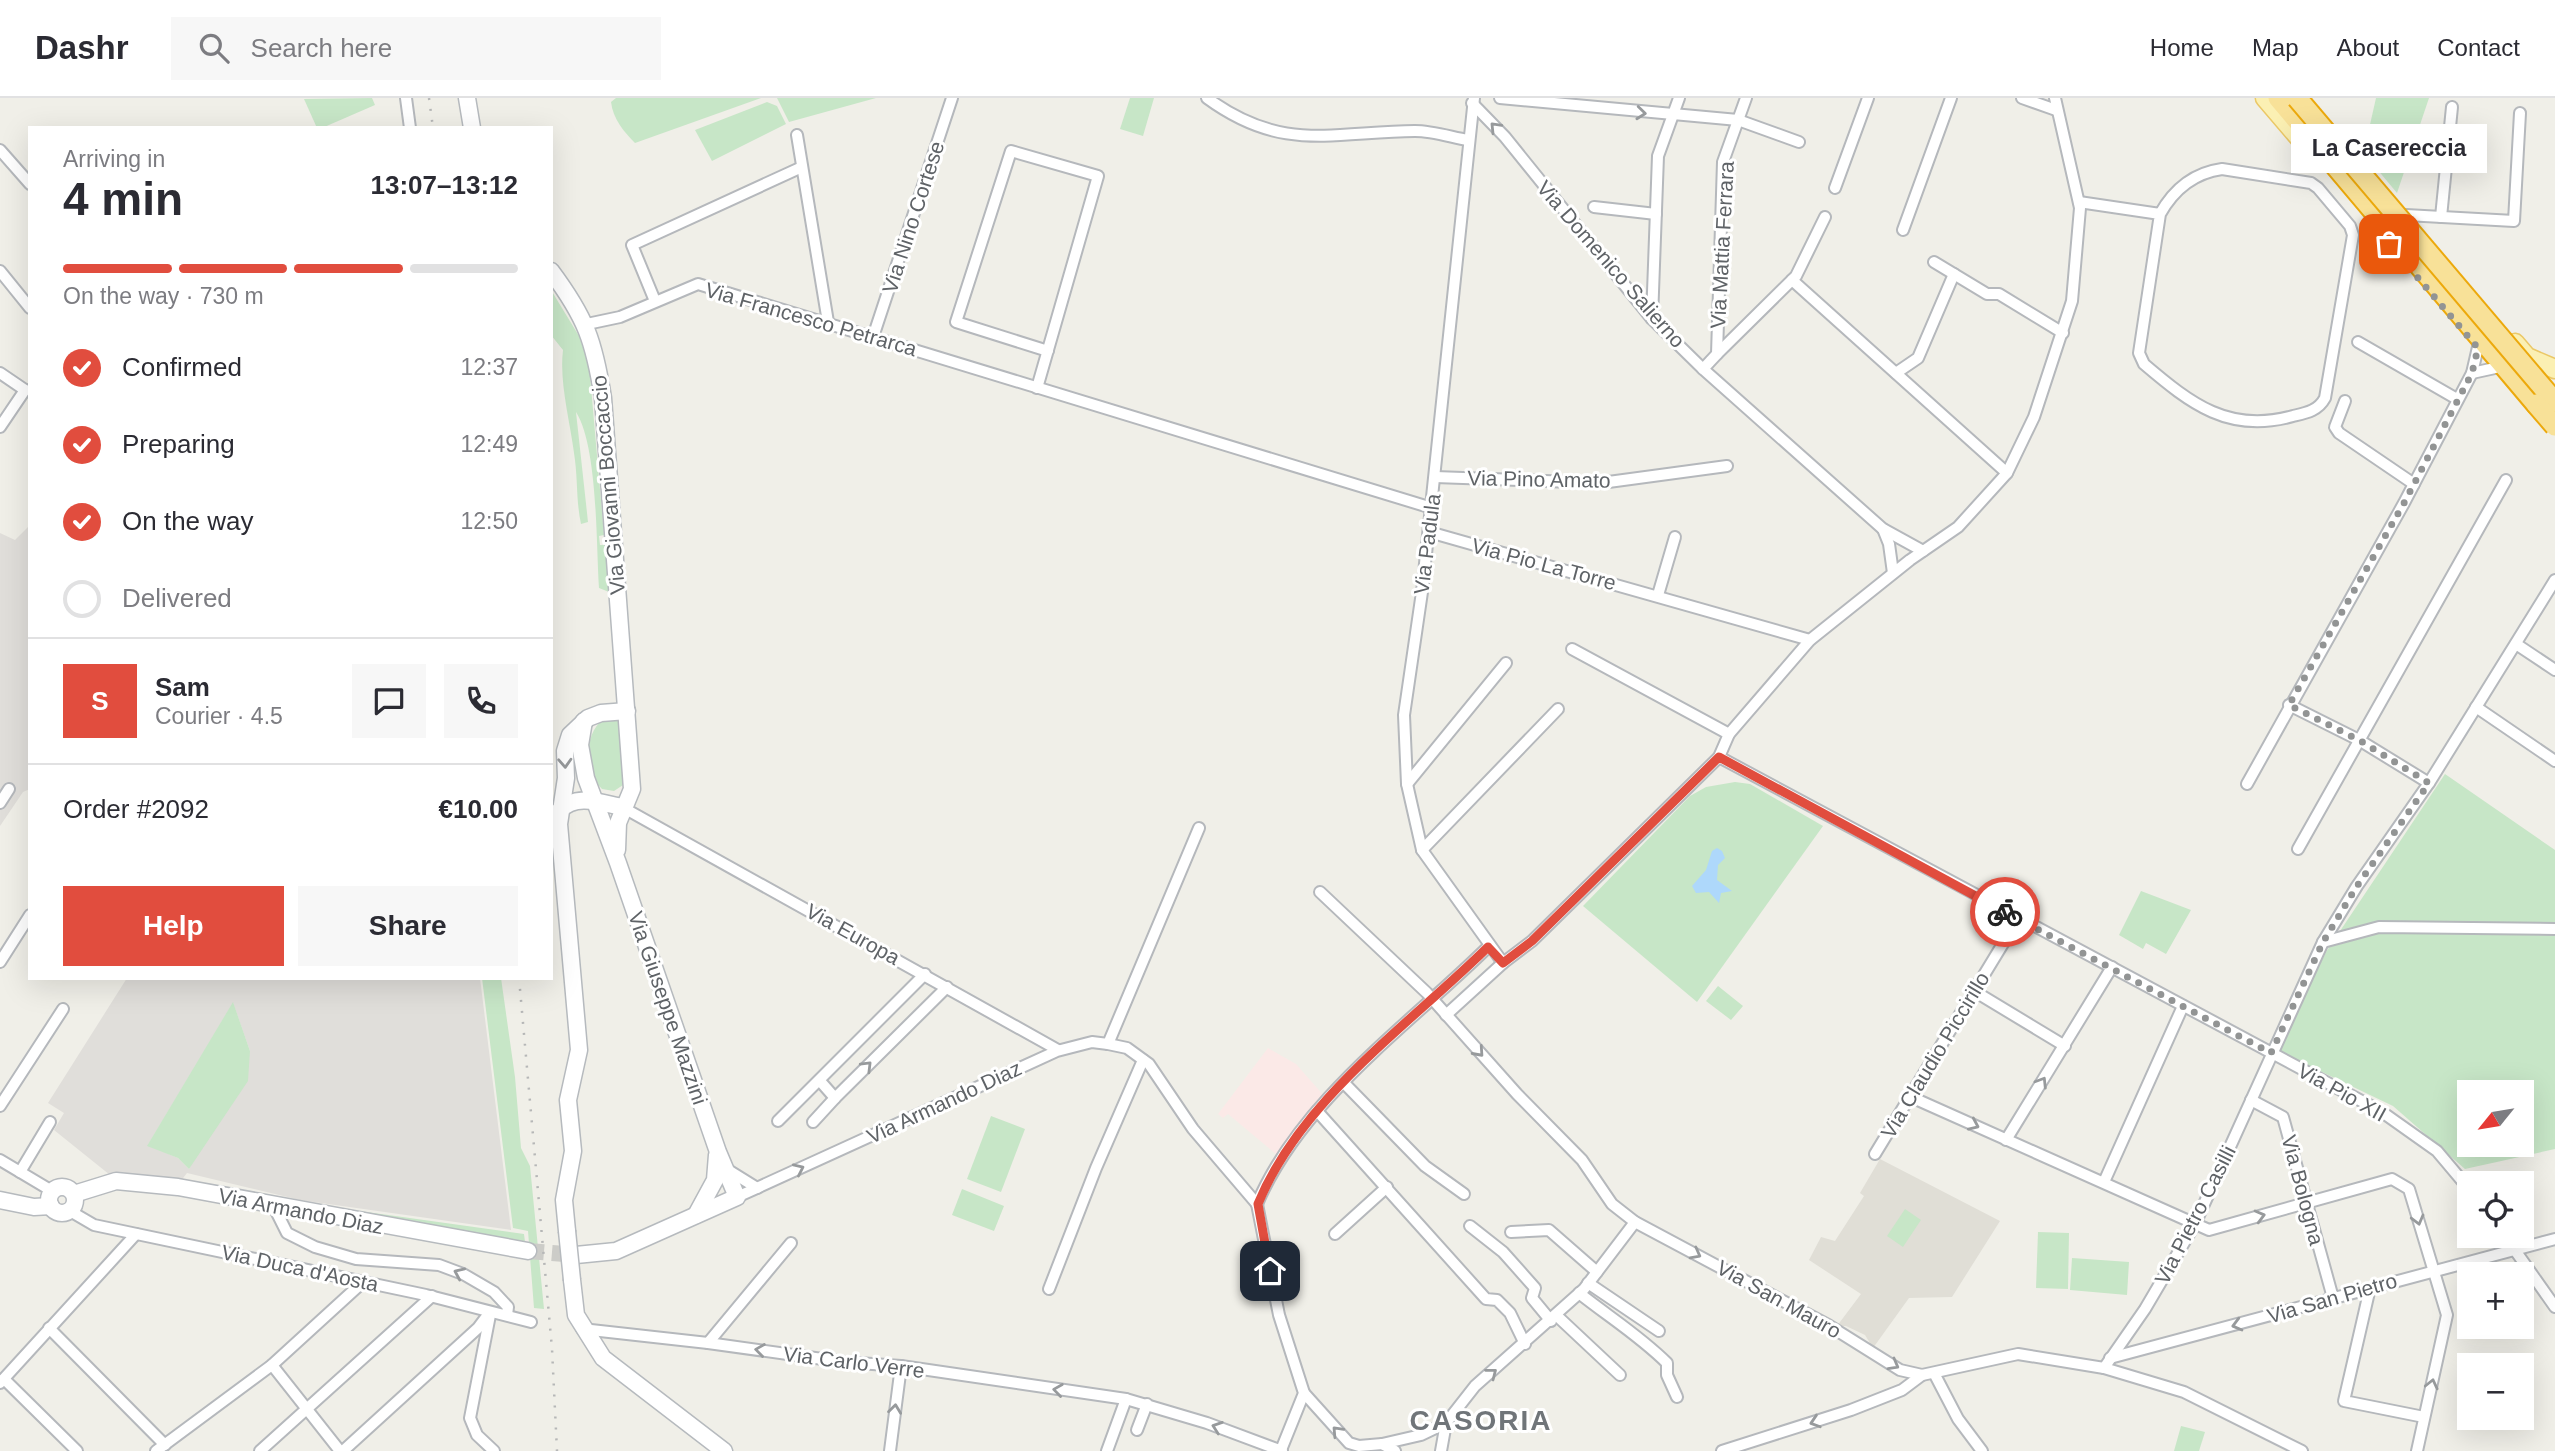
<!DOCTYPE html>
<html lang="en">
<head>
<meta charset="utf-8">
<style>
	:root { --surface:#fff; --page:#f7f7f7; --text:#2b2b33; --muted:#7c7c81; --line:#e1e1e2; --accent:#e14d3e }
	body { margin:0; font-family:Arial,sans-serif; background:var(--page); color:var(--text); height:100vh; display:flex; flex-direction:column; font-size:26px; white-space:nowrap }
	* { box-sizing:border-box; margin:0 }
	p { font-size:23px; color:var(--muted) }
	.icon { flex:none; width:38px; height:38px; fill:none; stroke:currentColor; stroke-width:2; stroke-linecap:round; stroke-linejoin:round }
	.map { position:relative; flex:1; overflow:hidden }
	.drawer { position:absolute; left:28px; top:28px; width:525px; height:854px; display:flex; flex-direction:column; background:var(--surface); border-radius:0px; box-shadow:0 7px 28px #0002 }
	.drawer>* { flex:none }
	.needle { width:46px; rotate:240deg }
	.buttons { position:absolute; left:2457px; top:982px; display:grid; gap:14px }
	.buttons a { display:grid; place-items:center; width:77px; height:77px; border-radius:0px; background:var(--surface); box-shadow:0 7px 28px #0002; font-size:35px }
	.pin { position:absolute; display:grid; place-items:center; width:60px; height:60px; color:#fff; margin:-30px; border-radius:14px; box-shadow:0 4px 10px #0006 }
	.courier { position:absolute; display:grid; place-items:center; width:70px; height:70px; margin:-35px; border:5px solid #e14d3e; border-radius:50%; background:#fff; color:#222; box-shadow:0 2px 9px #0007 }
	.bubble { position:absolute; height:49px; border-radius:0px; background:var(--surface); box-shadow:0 7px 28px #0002; font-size:23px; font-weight:700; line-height:49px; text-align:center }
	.overview em { font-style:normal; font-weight:700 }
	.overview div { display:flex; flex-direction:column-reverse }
	.overview { display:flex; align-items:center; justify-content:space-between; height:119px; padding:0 35px }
	h1 { font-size:46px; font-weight:700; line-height:52px }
	.bar { display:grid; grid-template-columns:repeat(4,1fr); gap:10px 7px; align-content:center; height:84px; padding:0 35px }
	.bar i { height:9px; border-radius:5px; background:var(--line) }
	.bar .on { background:var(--accent) }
	.bar p { grid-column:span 4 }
	.line { display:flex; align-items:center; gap:18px; padding:0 35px; border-top:2px solid var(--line) }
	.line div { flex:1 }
	.round { display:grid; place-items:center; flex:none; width:74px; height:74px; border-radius:0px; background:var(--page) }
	ol { padding:0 35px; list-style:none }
	li { display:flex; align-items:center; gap:21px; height:77px }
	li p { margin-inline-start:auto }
	li .icon { padding:7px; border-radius:50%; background:var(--accent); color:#fff; stroke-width:4 }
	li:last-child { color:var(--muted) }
	li i { width:38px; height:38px; border:4px solid var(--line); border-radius:50% }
	.primary-button { display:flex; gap:14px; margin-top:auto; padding:14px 35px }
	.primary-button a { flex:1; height:80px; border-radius:0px; background:var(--accent); color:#fff; font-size:28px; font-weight:700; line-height:80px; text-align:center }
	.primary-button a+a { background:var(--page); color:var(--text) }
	header { display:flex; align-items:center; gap:42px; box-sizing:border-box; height:98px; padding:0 35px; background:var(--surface); border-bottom:2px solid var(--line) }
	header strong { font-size:33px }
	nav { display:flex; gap:38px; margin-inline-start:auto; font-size:24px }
	.search { width:490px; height:63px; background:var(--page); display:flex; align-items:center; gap:18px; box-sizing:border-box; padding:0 24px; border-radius:0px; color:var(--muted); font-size:26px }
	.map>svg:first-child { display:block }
	.industrial { fill:#e0deda; fill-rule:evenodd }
	.education { fill:#e0ded6 }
	.medical { fill:#fbe9e7 }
	.green { fill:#c7e6c7; fill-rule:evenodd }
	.water { fill:#aed8fb }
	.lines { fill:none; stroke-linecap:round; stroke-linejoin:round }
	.secondary-tunnel { stroke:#ccccc8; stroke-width:16; stroke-dasharray:16 8; stroke-linecap:butt }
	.street-casing { stroke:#b5b8bc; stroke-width:14 }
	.secondary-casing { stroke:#b6babe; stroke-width:19 }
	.primary-casing { stroke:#ebc867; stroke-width:21 }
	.highway-casing { stroke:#eca90c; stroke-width:23 }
	.street { stroke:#fff; stroke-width:10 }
	.secondary { stroke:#fff; stroke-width:16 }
	.primary { stroke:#fbf0b3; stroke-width:18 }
	.highway { stroke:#f8e198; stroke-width:19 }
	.rail { stroke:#b6b7b7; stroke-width:2.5; stroke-dasharray:2 9; stroke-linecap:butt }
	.secondary-bridge-casing { stroke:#b6babe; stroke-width:19; stroke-linecap:butt }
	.highway-bridge-casing { stroke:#eca90c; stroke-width:23; stroke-linecap:butt }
	.secondary-bridge { stroke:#fff; stroke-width:16 }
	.highway-bridge { stroke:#f8e198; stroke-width:19 }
	.oneway { stroke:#979a9c }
	.done { stroke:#929494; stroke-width:7; stroke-dasharray:0 12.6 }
	.route { stroke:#e14d3e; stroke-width:9 }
	.labels { text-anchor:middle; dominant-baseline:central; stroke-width:6; stroke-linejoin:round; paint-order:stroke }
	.street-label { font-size:21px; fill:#5f6367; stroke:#fff }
	.district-label { font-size:28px; font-weight:bold; letter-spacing:2px; fill:#707579; stroke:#fff }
</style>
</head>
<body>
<header>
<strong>Dashr</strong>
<div class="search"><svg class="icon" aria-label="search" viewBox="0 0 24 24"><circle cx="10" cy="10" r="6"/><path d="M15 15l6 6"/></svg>Search here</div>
<nav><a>Home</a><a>Map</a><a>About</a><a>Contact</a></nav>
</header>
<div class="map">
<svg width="2555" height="1353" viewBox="0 0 2555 1353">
	<rect width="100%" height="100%" fill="#f0efe8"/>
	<g class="industrial">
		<polygon points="28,429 30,691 23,694 0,728 0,435 15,442"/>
		<path d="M127,880H480L511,1132L300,1102L187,1075L180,1084L110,1077L54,1032L64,1015L48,1005ZM233,905L250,953L189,1071L178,1060L148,1047Z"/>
	</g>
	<polygon class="education" points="1880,1061 2000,1123 1952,1199 1909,1200 1873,1250 1865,1237 1846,1228 1837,1228 1861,1196 1809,1162 1821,1139 1835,1143 1864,1098 1860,1095"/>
	<polygon class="medical" points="1268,950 1296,966 1325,999 1298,1027 1277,1057 1228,1016 1223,1020 1218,1016"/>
	<g class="green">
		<polygon points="372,0 375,7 322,30 317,30 304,1"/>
		<path d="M616,0H761L635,45C624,34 613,21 611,4Z"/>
		<polygon points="777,0 876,0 789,24"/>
		<polygon points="1130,0 1154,0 1143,38 1120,31"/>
		<polygon points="2376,0 2429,0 2397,95 2357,47 2369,31"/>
		<polygon points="767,4 777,8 786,26 712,63 695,32"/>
		<path d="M551,192L579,238L589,266L604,437L599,438L600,447H605L609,494L599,490C596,446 598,349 576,314L588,424L581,426C576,403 578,379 574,355C570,323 559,284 563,252L551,237Z"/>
		<path d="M603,621H617L620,627L624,682L623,687L614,693L602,691C584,673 583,638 603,621Z"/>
		<path d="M2445,676L2555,752V1051L2465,1071L2393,1008L2278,953L2326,854ZM2469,994H2522V1046H2469Z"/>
		<polygon points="1735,684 1750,686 1823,728 1697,904 1583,808 1690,698 1706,689"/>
		<polygon points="2141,793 2191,812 2166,856 2146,845 2143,851 2119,837"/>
		<polygon points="482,880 501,880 515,979 521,1050 530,1068 544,1211 534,1210 528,1133 513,1130"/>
		<polygon points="1718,888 1743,908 1731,922 1706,903"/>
		<polygon points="233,904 250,953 248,983 189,1071 178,1060 147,1048"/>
		<polygon points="991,1018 1025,1031 1001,1094 967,1081"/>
		<polygon points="962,1091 1004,1108 994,1133 952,1117"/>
		<polygon points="338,1110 524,1136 525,1144"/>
		<polygon points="1905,1111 1921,1122 1903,1149 1887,1138"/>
		<polygon points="2038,1134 2069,1135 2068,1191 2036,1190"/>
		<polygon points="2072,1160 2129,1164 2127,1197 2070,1192"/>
		<polygon points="2181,1328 2205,1334 2199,1353 2174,1353"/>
	</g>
	<polygon class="water" points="1717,750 1722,753 1725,760 1718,767 1717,782 1732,793 1721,795 1719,805 1709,794 1696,795 1692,788 1706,772 1712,753"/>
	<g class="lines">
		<polyline class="secondary-tunnel" points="528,1153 576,1157"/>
		<g class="street-casing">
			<g id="street">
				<polyline points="406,0 410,30"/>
				<path d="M1207,0C1282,55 1332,34 1415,33C1432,33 1451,39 1468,42"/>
				<polyline points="1474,0 1422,494 1404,617 1407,686 1422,752 1503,865"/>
				<polyline points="1500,0 1738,22 1799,44"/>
				<polyline points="2022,0 2056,12"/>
				<polyline points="1472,5 1505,39 1652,221 1703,271 1883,431 1923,453"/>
				<polyline points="797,37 828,224"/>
				<polyline points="0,52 30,86"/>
				<polyline points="1835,90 1868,0"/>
				<path d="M2079,104L2160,116C2174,91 2193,75 2222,71L2311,85L2318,90L2350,128L2353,137L2325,300C2318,313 2306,315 2293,318C2229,336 2191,306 2144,266L2139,255L2160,116"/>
				<polyline points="1594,109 1656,116"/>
				<polyline points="2406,117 2514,123 2520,15"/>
				<polyline points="2441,119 2452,9"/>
				<polyline points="1903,132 1951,0"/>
				<polyline points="1934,164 1987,196 1999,196 2063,235"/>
				<polyline points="0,173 30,210"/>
				<polyline points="1792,182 2007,375"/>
				<polyline points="655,203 632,147 802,69"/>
				<polyline points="1652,221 1658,58 1679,0"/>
				<polyline points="587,226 620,219 698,186 1432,410"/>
				<polyline points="873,239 952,0"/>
				<polyline points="2358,244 2457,301"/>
				<polyline points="1717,256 1796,178 1825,119"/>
				<polyline points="1703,271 1717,256 1723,64 1746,0"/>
				<polyline points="0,275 25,292"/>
				<polyline points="1896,275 1918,260 1954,176"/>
				<polyline points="2472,275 2495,270"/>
				<polyline points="1037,290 1098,78 1011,53 956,224 1048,253"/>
				<polyline points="2345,303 2335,329 2339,335 2414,386"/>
				<polyline points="0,329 25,292"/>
				<polyline points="1435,379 1601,385 1727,368"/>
				<polyline points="1883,431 1889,446 1893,475"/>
				<polyline points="1429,434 1810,542"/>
				<polyline points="1658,497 1675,439"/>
				<polyline points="2516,546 2555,572"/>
				<polyline points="1572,551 1729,636"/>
				<polyline points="2289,607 2359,642 2429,685"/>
				<polyline points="2476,609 2555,663"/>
				<polyline points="1719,659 2382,1014 2437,1053 2469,1091"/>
				<polyline points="1407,686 1506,565"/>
				<polyline points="2247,686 2404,405 2472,275 2478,249"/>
				<polyline points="0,705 9,691"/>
				<polyline points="622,709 1058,952"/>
				<polyline points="2298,751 2506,382"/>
				<polyline points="1422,752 1558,611"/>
				<polyline points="1320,794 1427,895 1517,996 1582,1062 1612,1106 1635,1124 1828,1227 1900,1272 1922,1277"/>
				<polyline points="2323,844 2379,829 2555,831"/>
				<polyline points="0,864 30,817"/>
				<polyline points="1974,893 2065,948"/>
				<polyline points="1446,917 1503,865 1532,843 1719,659 1729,636 1810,542 1910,462 1958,429 2007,375 2034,319 2072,203 2080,110 2055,0"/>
				<polyline points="1108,946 1199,730"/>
				<polyline points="820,983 835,1000 947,889"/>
				<polyline points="1344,985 1425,1068 1464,1096"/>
				<polyline points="1911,999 2209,1132 2392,1081 2409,1091 2447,1217 2417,1353"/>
				<polyline points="2251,1002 2283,1019 2333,1200"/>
				<polyline points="0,1008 63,911"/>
				<polyline points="1317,1013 1486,1201 1497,1202 1510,1215 1525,1246"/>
				<polyline points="778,1023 925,876"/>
				<polyline points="813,1024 835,1000"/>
				<polyline points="2006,1042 2112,869"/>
				<polyline points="1875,1056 2018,821"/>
				<polyline points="0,1062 52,1093"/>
				<polyline points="728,1072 757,1090"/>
				<polyline points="20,1074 50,1024"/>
				<polyline points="2104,1084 2183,908"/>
				<polyline points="737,1099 1057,953 1092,944 1108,946 1127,950 1149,966 1193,1031 1257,1106"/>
				<path d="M1257,1106C1301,1002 1409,927 1488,849"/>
				<polyline points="1257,1106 1279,1217 1304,1295 1281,1352"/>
				<polyline points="274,1109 287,1135 315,1149 356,1161 439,1167 463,1176 494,1194 508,1209 507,1217"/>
				<polyline points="70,1113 94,1127 426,1197 531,1224"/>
				<polyline points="1470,1128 1503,1154 1535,1190 1532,1200 1551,1223"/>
				<polyline points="1511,1134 1549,1132 1597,1174"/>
				<polyline points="1335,1136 1387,1089"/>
				<polyline points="2505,1138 2555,1209"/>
				<polyline points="1588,1185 1659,1233"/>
				<polyline points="2370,1190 2344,1303 2424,1319"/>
				<polyline points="1049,1191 1096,1070 1143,962"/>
				<path d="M1579,1195C1609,1219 1640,1238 1667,1265V1277L1677,1299"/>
				<polyline points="490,1217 470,1320 477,1337 494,1353"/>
				<polyline points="1556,1217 1620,1277"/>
				<polyline points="49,1230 165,1347"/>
				<polyline points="582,1231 708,1245 844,1264 901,1268 1126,1301 1207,1325 1282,1353"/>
				<polyline points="708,1245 791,1145"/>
				<polyline points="2110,1260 2555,1141"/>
				<polyline points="272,1267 340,1353"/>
				<polyline points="2104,1270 2145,1211 2195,1126 2323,844 2357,788 2429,685 2555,482"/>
				<polyline points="1934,1275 1958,1321 1982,1353"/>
				<polyline points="4,1281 77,1353"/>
				<polyline points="0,1285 136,1136"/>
				<polyline points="1304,1295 1349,1345 1359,1348 1382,1346"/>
				<polyline points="1446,1325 1475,1288 1584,1191 1635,1124"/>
				<polyline points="1137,1332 1147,1306"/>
				<polyline points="156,1353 272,1267 364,1183"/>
				<polyline points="260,1353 432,1198"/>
				<polyline points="343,1353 478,1230 490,1214"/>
				<polyline points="890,1353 901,1268"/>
				<polyline points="1107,1353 1126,1301"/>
				<polyline points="1395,1353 1382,1346 1421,1337 1446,1325 1441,1353"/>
				<polyline points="1722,1353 1851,1312 1902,1292 1922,1277 2018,1256 2104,1270 2184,1294 2302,1353"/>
			</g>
		</g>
		<g class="secondary-casing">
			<g id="secondary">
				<polyline points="467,0 472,30"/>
				<path d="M551,173C586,220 594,243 603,300L632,691L618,725L617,752"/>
				<path d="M559,713C576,695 601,705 622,709"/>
				<circle cx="62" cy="1102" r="13"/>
				<polyline points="74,1096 116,1083 178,1089 528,1153"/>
				<polyline points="0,1102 34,1109 51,1108"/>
				<polyline points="696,1117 715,1082 717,1057"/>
				<polyline points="567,1133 564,1102 573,1053 568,1002 579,952 559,726 566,680 565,653 570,637 588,620 601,615 627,613"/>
				<polyline points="576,1157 616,1153 737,1099 718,1054 618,765 586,680 580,647 584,623"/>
				<polyline points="572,1182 576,1217 603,1260 724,1353"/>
			</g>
		</g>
		<g class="primary-casing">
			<g id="primary">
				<polyline points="2265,0 2313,56"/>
				<polyline points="2515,245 2527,259 2555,271"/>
			</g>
		</g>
		<g class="highway-casing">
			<polyline id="highway" points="2278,0 2536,306"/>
		</g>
		<use href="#street" class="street"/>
		<use href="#secondary" class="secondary"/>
		<use href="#primary" class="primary"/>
		<use href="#highway" class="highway"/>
		<g class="rail">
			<polyline points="429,0 433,30"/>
			<polyline points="519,880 552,1251 557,1353"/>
		</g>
		<g class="secondary-bridge-casing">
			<polyline id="secondary-bridge" points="567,1133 572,1182"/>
		</g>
		<g class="highway-bridge-casing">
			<g id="highway-bridge">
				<polyline points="2297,0 2555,304"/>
				<polyline points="2536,306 2555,328"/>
			</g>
		</g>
		<use href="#secondary-bridge" class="secondary-bridge"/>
		<use href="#highway-bridge" class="highway-bridge"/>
	</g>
	<defs><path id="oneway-chevron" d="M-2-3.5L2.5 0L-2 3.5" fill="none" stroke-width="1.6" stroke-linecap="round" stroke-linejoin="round" transform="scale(1.75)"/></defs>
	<g class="oneway">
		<use href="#oneway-chevron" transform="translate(1641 15) rotate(6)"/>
		<use href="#oneway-chevron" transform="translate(1495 29) rotate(-134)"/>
		<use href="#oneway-chevron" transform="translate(565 665) rotate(87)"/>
		<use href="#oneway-chevron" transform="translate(1479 954) rotate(48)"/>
		<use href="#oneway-chevron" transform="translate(867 968) rotate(-45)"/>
		<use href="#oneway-chevron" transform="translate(2042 984) rotate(-58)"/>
		<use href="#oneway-chevron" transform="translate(1974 1027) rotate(24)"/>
		<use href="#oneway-chevron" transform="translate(799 1071) rotate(-25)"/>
		<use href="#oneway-chevron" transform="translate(2260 1118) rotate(-15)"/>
		<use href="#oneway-chevron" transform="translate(2418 1122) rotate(75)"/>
		<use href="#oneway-chevron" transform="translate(1696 1156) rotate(28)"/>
		<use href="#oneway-chevron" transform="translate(459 1175) rotate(-156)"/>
		<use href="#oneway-chevron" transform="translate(2237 1227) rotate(165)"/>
		<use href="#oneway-chevron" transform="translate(760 1252) rotate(-172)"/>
		<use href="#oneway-chevron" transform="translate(1894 1267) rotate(29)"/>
		<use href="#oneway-chevron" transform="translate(1492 1275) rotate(-38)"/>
		<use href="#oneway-chevron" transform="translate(2432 1286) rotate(-77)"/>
		<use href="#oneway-chevron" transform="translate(1058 1292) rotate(-172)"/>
		<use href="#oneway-chevron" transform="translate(895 1311) rotate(-83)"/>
		<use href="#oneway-chevron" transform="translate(1815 1324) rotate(162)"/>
		<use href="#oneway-chevron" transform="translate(1217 1329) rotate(-161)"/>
		<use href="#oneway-chevron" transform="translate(1337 1333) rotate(-133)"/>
	</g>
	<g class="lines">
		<polyline class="done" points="2005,814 2271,955 2323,844 2357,788 2429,685 2359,642 2289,607 2404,405 2472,275 2478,250 2389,146"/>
		<path class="route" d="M1270,1173L1258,1106C1301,1001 1409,927 1488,849L1503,865L1532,843L1719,659L2005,814"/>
	</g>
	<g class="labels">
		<g class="street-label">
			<text transform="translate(913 119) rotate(-72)">Via Nino Cortese</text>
			<text transform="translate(1722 147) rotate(-87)">Via Mattia Ferrara</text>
			<text transform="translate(1611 166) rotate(49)">Via Domenico Salierno</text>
			<text transform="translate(811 221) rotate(16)">Via Francesco Petrarca</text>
			<text transform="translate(1539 381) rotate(1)">Via Pino Amato</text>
			<text transform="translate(608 387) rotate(-95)">Via Giovanni Boccaccio</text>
			<text transform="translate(1427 446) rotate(-83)">Via Padula</text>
			<text transform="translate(1544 466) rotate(15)">Via Pio La Torre</text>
			<text transform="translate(853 836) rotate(29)">Via Europa</text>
			<text transform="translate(668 910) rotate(71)">Via Giuseppe Mazzini</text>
			<text transform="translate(1935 957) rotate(-59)">Via Claudio Piccirillo</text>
			<text transform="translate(2342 994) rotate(29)">Via Pio XII</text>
			<text transform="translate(944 1004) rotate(-25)">Via Armando Diaz</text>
			<text transform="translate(2303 1092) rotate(75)">Via Bologna</text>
			<text transform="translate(301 1113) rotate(11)">Via Armando Diaz</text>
			<text transform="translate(2195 1117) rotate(-63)">Via Pietro Casilli</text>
			<text transform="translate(300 1170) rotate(12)">Via Duca d'Aosta</text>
			<text transform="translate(2332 1200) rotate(-16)">Via San Pietro</text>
			<text transform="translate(1779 1201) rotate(29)">Via San Mauro</text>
			<text transform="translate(854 1264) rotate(7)">Via Carlo Verre</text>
		</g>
		<g class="district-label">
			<text x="1481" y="1322">CASORIA</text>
		</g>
	</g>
</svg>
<div class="buttons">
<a><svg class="needle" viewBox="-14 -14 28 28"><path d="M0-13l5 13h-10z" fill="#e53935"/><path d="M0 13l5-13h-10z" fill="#7c7c81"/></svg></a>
<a><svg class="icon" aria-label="locate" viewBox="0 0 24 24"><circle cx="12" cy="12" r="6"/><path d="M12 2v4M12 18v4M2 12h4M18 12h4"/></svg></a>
<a>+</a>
<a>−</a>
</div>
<div class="pin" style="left:2389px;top:146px;background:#ea580c"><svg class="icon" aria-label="bag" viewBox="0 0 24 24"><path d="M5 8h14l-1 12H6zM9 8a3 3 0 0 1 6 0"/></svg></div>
<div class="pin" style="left:1270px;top:1173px;background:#1f2937"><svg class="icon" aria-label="home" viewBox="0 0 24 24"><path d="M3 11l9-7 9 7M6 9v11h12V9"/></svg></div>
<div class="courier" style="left:2005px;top:814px"><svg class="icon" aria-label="bike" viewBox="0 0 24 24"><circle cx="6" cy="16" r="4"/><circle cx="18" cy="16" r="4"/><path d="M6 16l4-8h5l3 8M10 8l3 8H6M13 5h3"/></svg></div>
<div class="bubble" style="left:2291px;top:26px;width:196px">La Casereccia</div>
<section class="drawer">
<div class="overview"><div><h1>4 min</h1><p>Arriving in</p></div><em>13:07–13:12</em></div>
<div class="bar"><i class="on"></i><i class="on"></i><i class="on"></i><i></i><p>On the way · 730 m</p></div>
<ol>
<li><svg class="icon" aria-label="check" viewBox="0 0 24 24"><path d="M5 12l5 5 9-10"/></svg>Confirmed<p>12:37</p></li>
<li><svg class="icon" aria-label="check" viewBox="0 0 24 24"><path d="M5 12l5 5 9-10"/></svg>Preparing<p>12:49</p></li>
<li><svg class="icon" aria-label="check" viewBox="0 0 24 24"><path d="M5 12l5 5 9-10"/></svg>On the way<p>12:50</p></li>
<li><i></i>Delivered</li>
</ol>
<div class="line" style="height:126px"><b class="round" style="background:var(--accent);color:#fff">S</b><div><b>Sam</b><p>Courier · 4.5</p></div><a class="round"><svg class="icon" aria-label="chat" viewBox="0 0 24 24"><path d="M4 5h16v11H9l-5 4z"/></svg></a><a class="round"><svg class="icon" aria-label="phone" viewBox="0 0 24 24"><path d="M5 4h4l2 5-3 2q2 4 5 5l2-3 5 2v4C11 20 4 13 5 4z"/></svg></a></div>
<div class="line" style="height:91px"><div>Order #2092</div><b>€10.00</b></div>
<div class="primary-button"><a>Help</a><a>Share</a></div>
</section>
</div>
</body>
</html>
